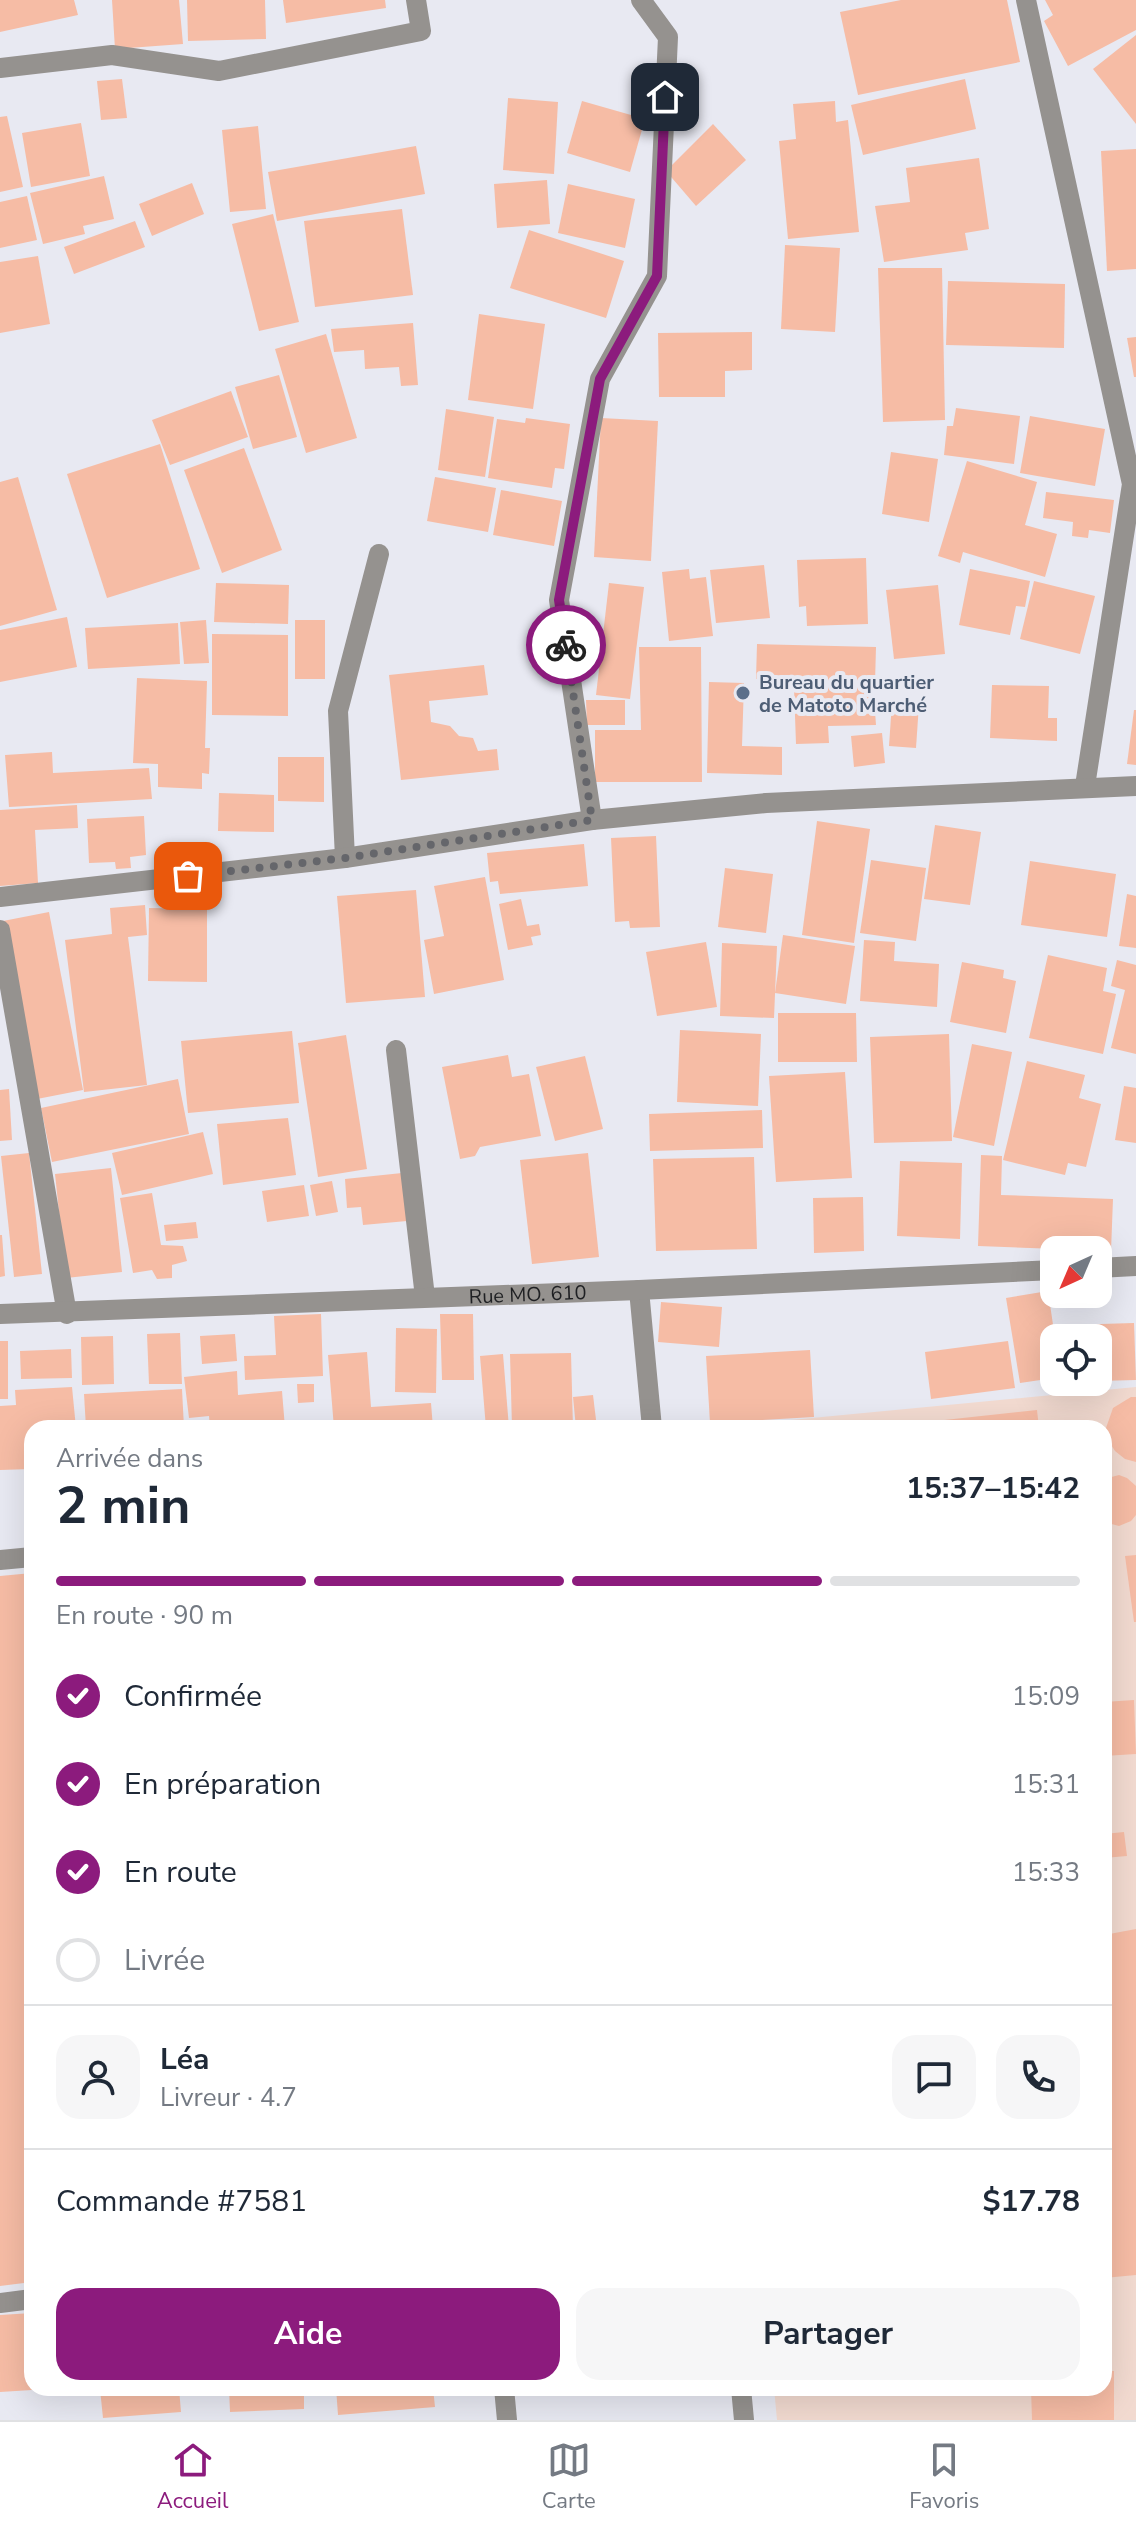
<!DOCTYPE html>
<html lang="fr">
<head>
<meta charset="utf-8">
<style>
	:root { --surface:#fff; --page:#f6f6f7; --text:#1f2937; --muted:#747a83; --line:#e0e1e3; --accent:#8c1b7d }
	body { margin:0; font-family:"Nunito Sans",sans-serif; background:var(--page); color:var(--text); height:100vh; display:flex; flex-direction:column; font-size:30px; white-space:nowrap }
	* { box-sizing:border-box; margin:0 }
	p { font-size:26px; color:var(--muted) }
	.icon { flex:none; width:44px; height:44px; fill:none; stroke:currentColor; stroke-width:2; stroke-linecap:round; stroke-linejoin:round }
	.map { position:relative; flex:1; overflow:hidden }
	.details { position:absolute; left:24px; top:1420px; width:1088px; height:976px; display:flex; flex-direction:column; background:var(--surface); border-radius:24px; box-shadow:0 8px 32px #0002 }
	.details>* { flex:none }
	.needle { width:52px; rotate:224deg }
	.fabs { position:absolute; left:1040px; top:1236px; display:grid; gap:16px }
	.fabs a { display:grid; place-items:center; width:72px; height:72px; border-radius:16px; background:var(--surface); box-shadow:0 8px 32px #0002; font-size:40px }
	.pin { position:absolute; display:grid; place-items:center; width:68px; height:68px; color:#fff; margin:-34px; border-radius:16px; box-shadow:0 4px 12px #0006 }
	.courier { position:absolute; display:grid; place-items:center; width:80px; height:80px; margin:-40px; border:6px solid #8c1b7d; border-radius:50%; background:#fff; color:#222; box-shadow:0 2px 10px #0007 }
	.summary em { font-style:normal; font-weight:700 }
	.summary div { display:flex; flex-direction:column-reverse }
	.summary { display:flex; align-items:center; justify-content:space-between; height:136px; padding:0 32px }
	h1 { font-size:52px; font-weight:700; line-height:60px }
	.bar { display:grid; grid-template-columns:repeat(4,1fr); gap:12px 8px; align-content:center; height:96px; padding:0 32px }
	.bar i { height:10px; border-radius:6px; background:var(--line) }
	.bar .active { background:var(--accent) }
	.bar p { grid-column:span 4 }
	.line { display:flex; align-items:center; gap:20px; padding:0 32px; border-top:2px solid var(--line) }
	.line div { flex:1 }
	.round { display:grid; place-items:center; flex:none; width:84px; height:84px; border-radius:24px; background:var(--page) }
	ol { padding:0 32px; list-style:none }
	li { display:flex; align-items:center; gap:24px; height:88px }
	li p { margin-inline-start:auto }
	li .icon { padding:8px; border-radius:50%; background:var(--accent); color:#fff; stroke-width:4 }
	li:last-child { color:var(--muted) }
	li i { width:44px; height:44px; border:4px solid var(--line); border-radius:50% }
	.button { display:flex; gap:16px; margin-top:auto; padding:16px 32px }
	.button a { flex:1; height:92px; border-radius:24px; background:var(--accent); color:#fff; font-size:32px; font-weight:700; line-height:92px; text-align:center }
	.button a+a { background:var(--page); color:var(--text) }
	.tab-bar { display:flex; justify-content:space-around; align-items:center; height:112px; border-top:2px solid var(--line); background:var(--surface); font-size:22px; color:var(--muted) }
	.tab-bar a { display:grid; justify-items:center; gap:4px }
	.tab-bar .active { color:var(--accent) }
	.map>svg:first-child { display:block }
	.industrial { fill:#f2dad0 }
	.building { fill:#f6bca5 }
	.lines { fill:none; stroke-linecap:round; stroke-linejoin:round }
	.service { stroke:#95928f; stroke-width:20 }
	.minor { stroke:#95928f; stroke-width:20 }
	.done { stroke:#65666b; stroke-width:8; stroke-dasharray:0 14.4 }
	.route { stroke:#8c1b7d; stroke-width:10 }
	.service-dot { fill:#5c6f8a; stroke:#e8e9f2; stroke-width:3 }
	.labels { text-anchor:middle; dominant-baseline:central; stroke-width:8; stroke-linejoin:round; paint-order:stroke }
	.service-label { font-size:20px; font-weight:bold; fill:#4e5e75; stroke:#e8e9f2; text-anchor:start }
	.street-label { font-size:20px; fill:#1f2023; stroke:#e8e9f2 }
</style>
</head>
<body>
<div class="map">
<svg width="1136" height="2420" viewBox="0 0 1136 2420">
	<rect width="100%" height="100%" fill="#e8e9f2"/>
	<polygon class="industrial" points="1136,1387 1136,2420 777,2420 774,2388 1104,2388 1104,1428 707,1428"/>
	<g class="building">
		<polygon points="0,0 74,0 78,15 0,32"/>
		<polygon points="112,0 179,0 183,44 115,49"/>
		<polygon points="187,0 265,0 266,39 188,41"/>
		<polygon points="283,0 385,0 386,8 286,23"/>
		<polygon points="901,0 1007,0 1020,62 858,95 840,12"/>
		<polygon points="1045,0 1136,0 1136,30 1068,66 1044,21 1053,15"/>
		<polygon points="1136,35 1136,124 1093,69"/>
		<polygon points="122,79 127,118 101,120 97,81"/>
		<polygon points="965,79 976,129 863,155 851,105"/>
		<polygon points="508,98 558,102 554,174 503,170"/>
		<polygon points="582,101 645,119 630,172 567,153"/>
		<polygon points="835,101 836,122 848,120 859,232 788,239 779,141 796,139 793,104"/>
		<polygon points="7,116 23,187 0,192 0,117"/>
		<polygon points="81,123 90,176 31,187 22,133"/>
		<polygon points="713,124 746,160 696,206 666,171"/>
		<polygon points="258,126 266,209 230,212 222,130"/>
		<polygon points="416,146 425,194 277,221 268,172"/>
		<polygon points="1136,149 1136,269 1107,271 1101,151"/>
		<polygon points="979,158 989,229 965,233 968,250 884,262 875,206 910,202 906,168"/>
		<polygon points="104,176 114,219 83,226 85,234 43,244 30,193"/>
		<polygon points="547,180 550,224 497,228 494,184"/>
		<polygon points="192,183 204,214 152,236 139,204"/>
		<polygon points="568,184 635,199 625,248 558,233"/>
		<polygon points="27,196 37,240 0,248 0,202"/>
		<polygon points="402,209 413,295 315,307 304,221"/>
		<polygon points="273,214 299,322 259,331 232,224"/>
		<polygon points="135,221 145,247 74,274 64,247"/>
		<polygon points="529,230 624,261 606,318 510,288"/>
		<polygon points="785,245 840,248 835,332 781,329"/>
		<polygon points="38,256 50,324 0,333 0,262"/>
		<polygon points="878,268 942,268 945,420 883,422"/>
		<polygon points="948,281 1065,284 1064,348 946,345"/>
		<polygon points="479,314 545,324 533,409 468,400"/>
		<polygon points="413,323 418,385 401,386 399,367 365,369 364,350 334,352 331,329"/>
		<polygon points="752,332 752,370 725,371 725,397 659,397 658,333"/>
		<polygon points="326,334 357,438 306,453 275,349"/>
		<polygon points="1136,337 1136,377 1134,377 1127,338"/>
		<polygon points="279,375 297,437 253,449 235,387"/>
		<polygon points="231,391 248,437 170,465 152,420"/>
		<polygon points="956,408 1020,416 1014,464 944,455 947,426 953,426"/>
		<polygon points="446,409 494,417 485,477 438,470"/>
		<polygon points="1030,416 1105,429 1095,486 1020,473"/>
		<polygon points="526,418 570,424 564,469 555,468 552,488 488,478 497,419 525,423"/>
		<polygon points="601,418 658,421 651,561 594,557"/>
		<polygon points="160,444 200,569 107,598 67,474"/>
		<polygon points="244,448 282,550 222,573 184,470"/>
		<polygon points="891,452 938,459 929,522 882,514"/>
		<polygon points="967,461 1037,482 1025,525 1057,534 1045,577 963,552 960,563 938,556"/>
		<polygon points="18,477 57,610 0,626 0,482"/>
		<polygon points="435,477 496,488 488,532 427,521"/>
		<polygon points="501,490 562,501 554,546 493,535"/>
		<polygon points="1046,492 1114,500 1110,533 1089,530 1088,538 1072,536 1073,522 1043,518"/>
		<polygon points="866,558 868,624 807,626 806,606 799,607 797,560"/>
		<polygon points="764,565 770,618 716,623 710,570"/>
		<polygon points="689,569 690,579 706,577 713,636 669,641 662,572"/>
		<polygon points="970,569 1030,581 1025,607 1016,606 1010,635 959,625"/>
		<polygon points="1034,581 1095,596 1080,654 1020,639"/>
		<polygon points="216,583 289,585 288,624 214,622"/>
		<polygon points="609,583 644,587 630,699 596,695"/>
		<polygon points="938,585 945,654 894,659 886,590"/>
		<polygon points="67,617 77,667 0,682 0,630"/>
		<polygon points="206,620 209,663 184,664 180,622"/>
		<rect x="295" y="620" width="30" height="59"/>
		<polygon points="178,623 180,664 88,669 85,628"/>
		<polygon points="212,634 288,635 288,716 212,715"/>
		<polygon points="757,644 876,647 875,683 756,679"/>
		<polygon points="639,647 701,647 702,782 595,782 595,730 641,730"/>
		<polygon points="484,665 488,695 429,701 431,722 450,726 459,736 473,738 478,751 497,749 499,770 401,780 389,675"/>
		<polygon points="137,678 207,681 205,748 210,748 209,774 202,773 202,789 158,787 158,764 133,763"/>
		<polygon points="709,682 744,683 742,746 782,747 782,775 707,773"/>
		<polygon points="873,684 876,725 828,726 829,743 796,744 794,688"/>
		<polygon points="992,685 1049,686 1048,718 1057,718 1057,741 990,738"/>
		<polygon points="586,700 625,700 625,725 587,725"/>
		<polygon points="892,702 919,704 916,748 889,746"/>
		<polygon points="1134,710 1136,710 1136,765 1127,764"/>
		<polygon points="882,733 885,763 854,767 851,736"/>
		<polygon points="52,752 53,773 149,768 152,799 9,807 5,755"/>
		<polygon points="278,757 324,757 324,802 278,801"/>
		<polygon points="219,793 274,795 274,832 218,831"/>
		<polygon points="77,805 78,828 35,830 38,883 0,886 0,810"/>
		<polygon points="144,816 146,855 130,857 131,868 116,869 115,862 89,863 87,819"/>
		<polygon points="817,821 870,829 854,943 802,935"/>
		<polygon points="935,825 981,832 970,905 924,899"/>
		<polygon points="656,836 660,927 630,928 629,921 615,922 611,838"/>
		<polygon points="584,844 588,886 500,894 498,881 490,882 487,853"/>
		<polygon points="871,860 926,868 916,941 860,933"/>
		<polygon points="1030,861 1116,874 1107,937 1021,925"/>
		<polygon points="725,868 773,874 766,933 718,927"/>
		<polygon points="485,877 504,980 434,994 424,940 444,936 434,886"/>
		<polygon points="416,890 425,997 346,1003 337,896"/>
		<polygon points="1127,894 1136,896 1136,948 1119,946"/>
		<polygon points="521,899 527,926 539,924 541,935 531,937 533,945 508,950 499,904"/>
		<polygon points="145,905 147,935 128,937 147,1085 84,1092 65,940 112,934 110,908"/>
		<polygon points="149,908 207,909 207,982 148,981"/>
		<polygon points="49,912 83,1090 37,1099 3,921"/>
		<polygon points="783,935 855,946 846,1004 775,993"/>
		<polygon points="864,940 895,942 894,961 939,964 937,1007 860,1001"/>
		<polygon points="706,942 717,1007 657,1016 646,952"/>
		<polygon points="722,943 777,946 774,1018 720,1016"/>
		<polygon points="1048,955 1107,968 1103,991 1116,994 1103,1054 1029,1038"/>
		<polygon points="1117,960 1136,965 1136,1054 1111,1048 1125,990 1111,986"/>
		<polygon points="962,962 1004,970 1003,978 1016,981 1006,1033 950,1022"/>
		<polygon points="778,1013 856,1013 857,1062 778,1062"/>
		<polygon points="680,1030 761,1034 758,1106 677,1102"/>
		<polygon points="292,1031 299,1103 188,1113 181,1041"/>
		<polygon points="949,1034 952,1141 874,1143 870,1037"/>
		<polygon points="346,1035 367,1169 318,1177 298,1043"/>
		<polygon points="972,1044 1012,1052 994,1146 953,1137"/>
		<polygon points="508,1055 512,1077 529,1074 541,1136 480,1147 475,1156 460,1159 442,1067"/>
		<polygon points="585,1056 603,1129 555,1141 536,1067"/>
		<polygon points="1027,1061 1085,1075 1079,1098 1101,1104 1086,1167 1068,1163 1065,1175 1003,1160"/>
		<polygon points="845,1072 852,1178 776,1182 769,1076"/>
		<polygon points="178,1079 189,1134 52,1162 41,1108"/>
		<polygon points="1124,1086 1136,1088 1136,1143 1115,1140"/>
		<polygon points="9,1089 12,1140 0,1141 0,1090"/>
		<polygon points="762,1110 763,1148 650,1151 649,1114"/>
		<polygon points="288,1118 296,1175 223,1185 217,1124"/>
		<polygon points="203,1132 213,1174 122,1195 112,1153"/>
		<polygon points="29,1153 42,1274 14,1277 1,1156"/>
		<polygon points="588,1153 599,1257 532,1264 520,1160"/>
		<polygon points="981,1155 1002,1156 1001,1195 1113,1199 1111,1251 978,1246"/>
		<polygon points="754,1157 757,1249 656,1251 653,1159"/>
		<polygon points="900,1161 962,1163 960,1239 897,1236"/>
		<polygon points="111,1168 122,1272 66,1278 55,1174"/>
		<polygon points="402,1173 407,1221 363,1225 361,1207 347,1208 345,1179"/>
		<polygon points="332,1181 338,1212 316,1216 310,1185"/>
		<polygon points="304,1185 309,1216 267,1222 262,1191"/>
		<polygon points="152,1193 161,1245 183,1246 187,1261 172,1265 172,1278 157,1279 152,1270 133,1273 120,1198"/>
		<polygon points="863,1197 864,1251 814,1253 813,1198"/>
		<polygon points="196,1222 198,1238 166,1241 164,1225"/>
		<polygon points="0,1235 2,1235 5,1276 0,1277"/>
		<polygon points="1048,1291 1055,1338 1054,1378 1020,1383 1006,1298"/>
		<polygon points="661,1302 722,1307 719,1347 658,1342"/>
		<polygon points="321,1314 323,1376 245,1380 244,1356 276,1355 274,1316"/>
		<polygon points="440,1314 473,1314 474,1380 442,1380"/>
		<polygon points="1134,1323 1136,1380 1098,1381 1098,1338 1068,1338 1068,1325"/>
		<polygon points="396,1328 437,1329 436,1393 395,1392"/>
		<polygon points="180,1333 182,1384 149,1384 147,1334"/>
		<polygon points="235,1334 237,1361 202,1364 200,1336"/>
		<polygon points="113,1336 114,1384 82,1385 81,1337"/>
		<rect x="0" y="1341" width="8" height="58"/>
		<polygon points="1008,1341 1015,1388 931,1399 925,1352"/>
		<polygon points="71,1349 72,1378 21,1379 20,1351"/>
		<polygon points="810,1350 814,1417 710,1423 706,1356"/>
		<polygon points="367,1352 371,1407 431,1403 433,1428 334,1428 328,1355"/>
		<polygon points="571,1353 573,1428 512,1428 510,1354"/>
		<polygon points="503,1354 509,1428 486,1428 480,1356"/>
		<polygon points="237,1371 238,1395 282,1391 285,1428 210,1428 209,1416 189,1418 184,1377"/>
		<polygon points="297,1384 314,1384 314,1402 298,1403"/>
		<polygon points="72,1387 76,1428 32,1428 32,1469 0,1470 0,1406 16,1405 15,1390"/>
		<polygon points="182,1389 184,1428 86,1428 84,1394"/>
		<polygon points="593,1395 597,1428 576,1428 573,1397"/>
		<polygon points="1131,1397 1136,1397 1136,1462 1125,1459 1115,1451 1108,1440 1106,1428 1113,1408"/>
		<polygon points="1037,1410 1039,1428 927,1428 926,1422"/>
		<polygon points="327,1420 328,1428 294,1428 294,1422"/>
		<polygon points="1119,1475 1127,1478 1136,1486 1136,1515 1131,1521 1119,1526 1104,1522 1104,1479"/>
		<polygon points="1136,1555 1136,1622 1134,1622 1125,1556"/>
		<polygon points="32,1573 32,2282 0,2286 0,1576"/>
		<polygon points="1134,1700 1136,1754 1104,1756 1104,1702"/>
		<polygon points="1124,1832 1127,1856 1104,1858 1104,1834"/>
		<polygon points="1136,1929 1136,2275 1104,2278 1104,1935"/>
		<polygon points="32,2313 32,2390 0,2392 0,2315"/>
		<polygon points="1104,2371 1114,2371 1114,2420 1032,2420 1031,2388 1104,2388"/>
		<polygon points="120,2388 179,2388 181,2412 103,2418 100,2389"/>
		<polygon points="229,2388 304,2388 304,2409 230,2412"/>
		<polygon points="336,2388 433,2388 435,2407 338,2415"/>
	</g>
	<g class="lines">
		<g class="service">
			<polyline points="592,820 559,600 600,379 657,276 668,37 641,0"/>
			<polyline points="345,858 338,711 379,554"/>
			<polyline points="396,1050 425,1297"/>
			<polyline points="0,1560 32,1557"/>
			<polyline points="0,2303 32,2299"/>
			<polyline points="504,2388 507,2420"/>
		</g>
		<g class="minor">
			<polyline points="1026,0 1132,484 1085,786"/>
			<polyline points="0,68 112,55 219,71 421,31 416,0"/>
			<polyline points="0,897 345,858 592,820 766,803 1136,786"/>
			<polyline points="0,930 67,1314"/>
			<polyline points="1098,1268 1136,1266"/>
			<polyline points="639,1290 652,1428"/>
			<path id="s1" d="M0,1314L639,1290L1054,1270"/>
			<polyline points="741,2388 744,2420"/>
		</g>
	</g>
	<g class="lines">
		<polyline class="done" points="188,876 345,858 592,820 566,645"/>
		<polyline class="route" points="566,645 559,600 600,379 657,276 665,97"/>
	</g>
	<circle class="service-dot" cx="743" cy="693" r="8"/>
	<g class="labels">
		<g class="service-label">
			<text x="759" y="682">Bureau du quartier<tspan x="759" dy="23">de Matoto Marché</tspan></text>
		</g>
		<g class="street-label">
			<text stroke="none"><textPath href="#s1" startOffset="528">Rue MO. 610</textPath></text>
		</g>
	</g>
</svg>
<div class="fabs">
<a><svg class="needle" viewBox="-14 -14 28 28"><path d="M0-13l5 13h-10z" fill="#e53935"/><path d="M0 13l5-13h-10z" fill="#747a83"/></svg></a>
<a><svg class="icon" aria-label="locate" viewBox="0 0 24 24"><circle cx="12" cy="12" r="6"/><path d="M12 2v4M12 18v4M2 12h4M18 12h4"/></svg></a>
</div>
<div class="pin" style="left:188px;top:876px;background:#ea580c"><svg class="icon" aria-label="bag" viewBox="0 0 24 24"><path d="M5 8h14l-1 12H6zM9 8a3 3 0 0 1 6 0"/></svg></div>
<div class="pin" style="left:665px;top:97px;background:#1f2937"><svg class="icon" aria-label="home" viewBox="0 0 24 24"><path d="M3 11l9-7 9 7M6 9v11h12V9"/></svg></div>
<div class="courier" style="left:566px;top:645px"><svg class="icon" aria-label="bike" viewBox="0 0 24 24"><circle cx="6" cy="16" r="4"/><circle cx="18" cy="16" r="4"/><path d="M6 16l4-8h5l3 8M10 8l3 8H6M13 5h3"/></svg></div>
<section class="details">
<div class="summary"><div><h1>2 min</h1><p>Arrivée dans</p></div><em>15:37–15:42</em></div>
<div class="bar"><i class="active"></i><i class="active"></i><i class="active"></i><i></i><p>En route · 90 m</p></div>
<ol>
<li><svg class="icon" aria-label="check" viewBox="0 0 24 24"><path d="M5 12l5 5 9-10"/></svg>Confirmée<p>15:09</p></li>
<li><svg class="icon" aria-label="check" viewBox="0 0 24 24"><path d="M5 12l5 5 9-10"/></svg>En préparation<p>15:31</p></li>
<li><svg class="icon" aria-label="check" viewBox="0 0 24 24"><path d="M5 12l5 5 9-10"/></svg>En route<p>15:33</p></li>
<li><i></i>Livrée</li>
</ol>
<div class="line" style="height:144px"><a class="round"><svg class="icon" aria-label="person" viewBox="0 0 24 24"><circle cx="12" cy="8" r="4"/><path d="M4 21q1-7 8-7t8 7"/></svg></a><div><b>Léa</b><p>Livreur · 4.7</p></div><a class="round"><svg class="icon" aria-label="chat" viewBox="0 0 24 24"><path d="M4 5h16v11H9l-5 4z"/></svg></a><a class="round"><svg class="icon" aria-label="phone" viewBox="0 0 24 24"><path d="M5 4h4l2 5-3 2q2 4 5 5l2-3 5 2v4C11 20 4 13 5 4z"/></svg></a></div>
<div class="line" style="height:104px"><div>Commande #7581</div><b>$17.78</b></div>
<div class="button"><a>Aide</a><a>Partager</a></div>
</section>
</div>
<nav class="tab-bar">
<a class="active"><svg class="icon" aria-label="home" viewBox="0 0 24 24"><path d="M3 11l9-7 9 7M6 9v11h12V9"/></svg>Accueil</a>
<a><svg class="icon" aria-label="map" viewBox="0 0 24 24"><path d="M3 6l6-2 6 2 6-2v14l-6 2-6-2-6 2zM9 4v14M15 6v14"/></svg>Carte</a>
<a><svg class="icon" aria-label="saved" viewBox="0 0 24 24"><path d="M7 4h10v16l-5-4-5 4z"/></svg>Favoris</a>
</nav>
</body>
</html>
